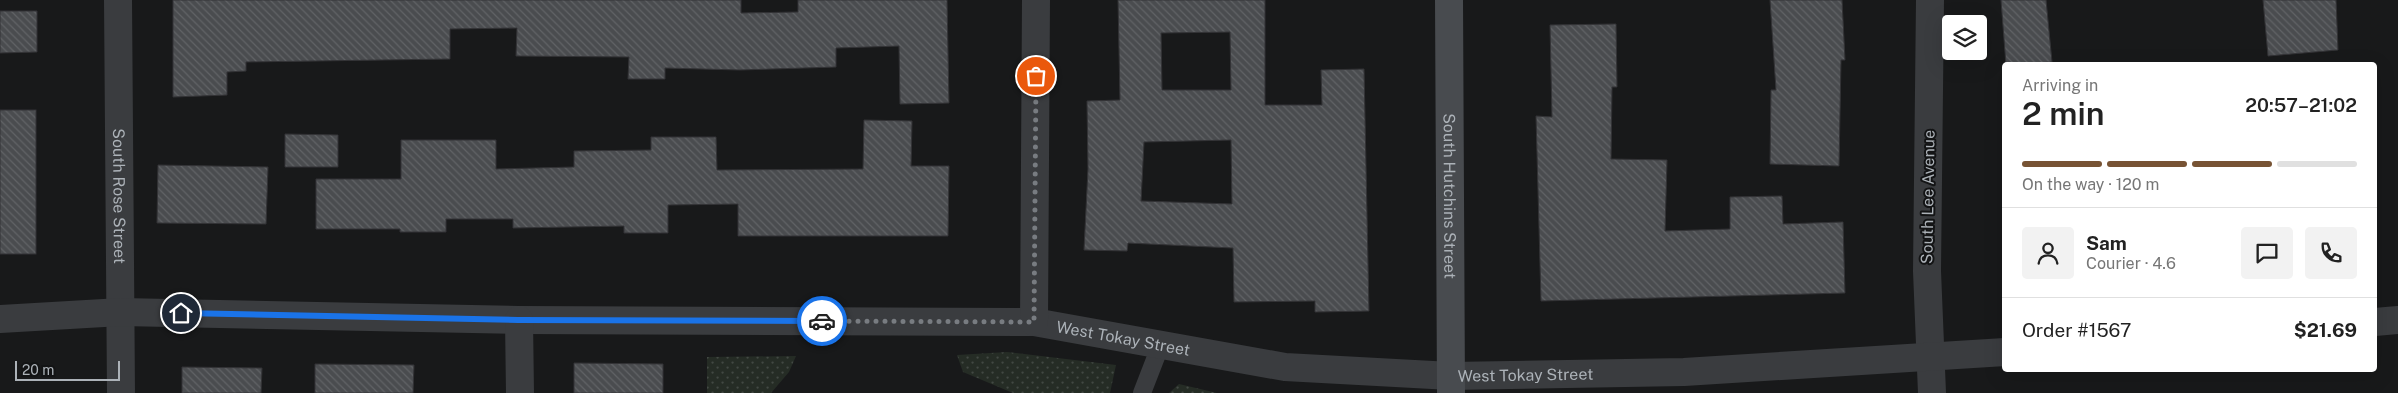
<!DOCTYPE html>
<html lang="en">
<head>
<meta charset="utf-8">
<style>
	:root { --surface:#fff; --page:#f2f2f2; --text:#222; --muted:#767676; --line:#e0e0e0; --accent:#775334 }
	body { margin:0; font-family:"Public Sans",sans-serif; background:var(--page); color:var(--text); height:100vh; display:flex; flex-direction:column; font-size:19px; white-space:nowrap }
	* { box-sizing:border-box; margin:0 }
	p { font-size:16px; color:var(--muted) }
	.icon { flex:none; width:28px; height:28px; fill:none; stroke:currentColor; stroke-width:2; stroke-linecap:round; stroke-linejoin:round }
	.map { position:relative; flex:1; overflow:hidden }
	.sheet { position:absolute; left:2002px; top:62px; width:375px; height:310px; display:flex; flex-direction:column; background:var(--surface); border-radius:5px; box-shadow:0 5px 20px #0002 }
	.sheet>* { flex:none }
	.fabs { position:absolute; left:1942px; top:15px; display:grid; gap:10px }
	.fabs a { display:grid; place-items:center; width:45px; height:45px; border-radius:5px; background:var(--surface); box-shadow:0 5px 20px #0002; font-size:25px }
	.scale { position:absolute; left:15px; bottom:12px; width:105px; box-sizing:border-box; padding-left:5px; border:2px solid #acb2b8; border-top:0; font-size:14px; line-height:18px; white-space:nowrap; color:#acb2b8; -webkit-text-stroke:4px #131415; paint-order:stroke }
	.pin { position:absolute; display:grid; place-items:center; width:42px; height:42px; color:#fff; margin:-21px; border:2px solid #fff; border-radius:50%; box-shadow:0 1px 5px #0007 }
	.courier { position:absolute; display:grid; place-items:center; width:50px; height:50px; margin:-25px; border:4px solid #1a73e8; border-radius:50%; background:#fff; color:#222; box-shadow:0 1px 6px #0007 }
	.summary em { font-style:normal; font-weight:600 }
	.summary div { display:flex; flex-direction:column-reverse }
	.summary { display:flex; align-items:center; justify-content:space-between; height:85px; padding:0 20px }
	h1 { font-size:32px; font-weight:600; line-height:38px }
	.bar { display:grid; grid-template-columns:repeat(4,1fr); gap:8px 5px; align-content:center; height:60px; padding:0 20px }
	.bar i { height:6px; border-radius:4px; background:var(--line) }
	.bar .current { background:var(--accent) }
	.bar p { grid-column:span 4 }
	.line { display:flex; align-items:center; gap:12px; padding:0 20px; border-top:1px solid var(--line) }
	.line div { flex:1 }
	.round { display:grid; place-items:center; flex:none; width:52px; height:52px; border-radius:5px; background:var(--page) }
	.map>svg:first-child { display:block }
	.grass { fill:url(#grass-dots) }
	.building { fill:url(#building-back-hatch); stroke:#333336; fill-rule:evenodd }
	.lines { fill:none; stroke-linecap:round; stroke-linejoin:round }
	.service { stroke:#3a3c3f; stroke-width:18 }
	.minor { stroke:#3a3c3f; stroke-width:28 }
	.secondary { stroke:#484b4f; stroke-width:28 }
	.done { stroke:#787c81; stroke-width:5; stroke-dasharray:0 9 }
	.route { stroke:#1a73e8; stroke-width:6 }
	.labels { text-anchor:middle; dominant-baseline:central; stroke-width:4; stroke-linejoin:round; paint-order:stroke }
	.street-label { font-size:16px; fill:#acb2b8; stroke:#131415 }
</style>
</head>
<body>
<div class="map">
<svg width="2398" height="393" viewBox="0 0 2398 393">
	<defs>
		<pattern id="grass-dots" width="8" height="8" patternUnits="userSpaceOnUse" patternTransform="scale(1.25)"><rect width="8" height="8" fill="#252c25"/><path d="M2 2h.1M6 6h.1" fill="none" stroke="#424843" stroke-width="1.8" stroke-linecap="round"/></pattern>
		<pattern id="building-back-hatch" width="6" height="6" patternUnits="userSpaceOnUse" patternTransform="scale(1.25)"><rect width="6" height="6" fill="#4a4c4f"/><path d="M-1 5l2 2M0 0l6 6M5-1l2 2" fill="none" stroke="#616366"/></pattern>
	</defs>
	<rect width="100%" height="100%" fill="#18191a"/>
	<g class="grass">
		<polygon points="1007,352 1116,365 1110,393 1013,393 963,372 957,355"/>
		<polygon points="796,356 789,372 771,393 707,393 707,357"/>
		<polygon points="1179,384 1217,393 1169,393"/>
	</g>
	<g class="building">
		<polygon points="173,0 741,0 741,13 798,12 798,0 947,0 949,103 900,104 899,46 836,48 836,67 740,70 665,68 665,79 628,79 629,57 516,56 517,28 450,29 450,59 246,62 246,71 227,72 227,95 173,97"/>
		<path d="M1118,0H1265V105H1322L1321,70L1364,69L1369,311L1315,312V301L1234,302L1233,248L1128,243L1127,251L1084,250L1088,169L1087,101L1120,100ZM1230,32L1231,90H1162L1161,33ZM1231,140L1232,204L1141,201L1144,142Z"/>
		<polygon points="1770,0 1842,0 1845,60 1841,60 1839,166 1770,164 1771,90 1776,90"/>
		<polygon points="2001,0 2046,0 2052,62 2006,65"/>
		<polygon points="2263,0 2336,0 2338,50 2268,56"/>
		<polygon points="0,11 37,11 37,52 0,53"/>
		<polygon points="1616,24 1617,87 1612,87 1611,159 1667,160 1665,231 1730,229 1730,197 1782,196 1783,224 1843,222 1845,293 1541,301 1536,116 1552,117 1550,25"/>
		<rect x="0" y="110" width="36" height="144"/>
		<polygon points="864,120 912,121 911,166 949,166 948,236 738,236 738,204 668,205 668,233 624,233 624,226 513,228 513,219 446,219 446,232 400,232 400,229 316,229 316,179 401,179 401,140 496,140 496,169 574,167 574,151 651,150 651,137 716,137 717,170 863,169"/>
		<polygon points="285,134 338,135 338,167 285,167"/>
		<polygon points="158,165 268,167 266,224 157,223"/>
		<polygon points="574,363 663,364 663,393 574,393"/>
		<polygon points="315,364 414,365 413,393 315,393"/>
		<polygon points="182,367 262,368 261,393 182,393"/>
	</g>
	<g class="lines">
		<polyline class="service" points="1142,393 1161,344"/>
		<g class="minor">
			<path id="s1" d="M118,0L121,393"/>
			<polyline points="1930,0 1927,271 1932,393"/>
			<path id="s2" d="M0,319L121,312L519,320L1034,322L1285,367L1451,376L1684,372L2005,352"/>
			<polyline points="519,320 520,393"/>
			<polyline points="1034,322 1036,0"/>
			<polyline points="2375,322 2398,320"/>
		</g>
		<path class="secondary" id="s3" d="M1449,0L1451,393"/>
	</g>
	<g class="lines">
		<polyline class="done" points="822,321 1034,322 1036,76"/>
		<polyline class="route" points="181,313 518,320 822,321"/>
	</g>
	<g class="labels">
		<g class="street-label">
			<text stroke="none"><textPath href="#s1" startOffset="196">South Rose Street</textPath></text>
			<text stroke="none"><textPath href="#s3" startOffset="196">South Hutchins Street</textPath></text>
			<text transform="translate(1928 197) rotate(-89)">South Lee Avenue</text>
			<text stroke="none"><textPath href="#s2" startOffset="1125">West Tokay Street</textPath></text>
			<text stroke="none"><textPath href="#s2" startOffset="1530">West Tokay Street</textPath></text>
		</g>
	</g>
</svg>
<div class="fabs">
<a><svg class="icon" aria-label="layers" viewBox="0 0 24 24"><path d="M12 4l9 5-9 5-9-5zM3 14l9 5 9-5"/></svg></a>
</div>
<div class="scale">20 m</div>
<div class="pin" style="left:1036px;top:76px;background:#ea580c"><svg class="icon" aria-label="bag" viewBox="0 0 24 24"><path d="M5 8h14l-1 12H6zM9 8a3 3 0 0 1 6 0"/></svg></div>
<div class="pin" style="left:181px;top:313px;background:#1f2937"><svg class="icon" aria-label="home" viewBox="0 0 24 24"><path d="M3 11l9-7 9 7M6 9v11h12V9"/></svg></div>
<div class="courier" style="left:822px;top:321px"><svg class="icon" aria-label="car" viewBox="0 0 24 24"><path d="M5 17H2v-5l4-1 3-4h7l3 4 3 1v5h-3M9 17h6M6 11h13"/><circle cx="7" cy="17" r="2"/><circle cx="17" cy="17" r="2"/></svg></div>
<section class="sheet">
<div class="summary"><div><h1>2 min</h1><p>Arriving in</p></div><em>20:57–21:02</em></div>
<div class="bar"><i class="current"></i><i class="current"></i><i class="current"></i><i></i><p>On the way · 120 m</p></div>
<div class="line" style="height:90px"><a class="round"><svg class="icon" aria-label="person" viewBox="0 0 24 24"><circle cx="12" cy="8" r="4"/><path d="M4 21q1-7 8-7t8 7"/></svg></a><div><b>Sam</b><p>Courier · 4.6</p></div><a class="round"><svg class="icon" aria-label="chat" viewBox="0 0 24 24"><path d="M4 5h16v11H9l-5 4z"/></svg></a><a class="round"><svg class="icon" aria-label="phone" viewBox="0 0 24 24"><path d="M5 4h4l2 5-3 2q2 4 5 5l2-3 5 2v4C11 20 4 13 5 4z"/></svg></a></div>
<div class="line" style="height:65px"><div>Order #1567</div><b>$21.69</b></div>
</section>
</div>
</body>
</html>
